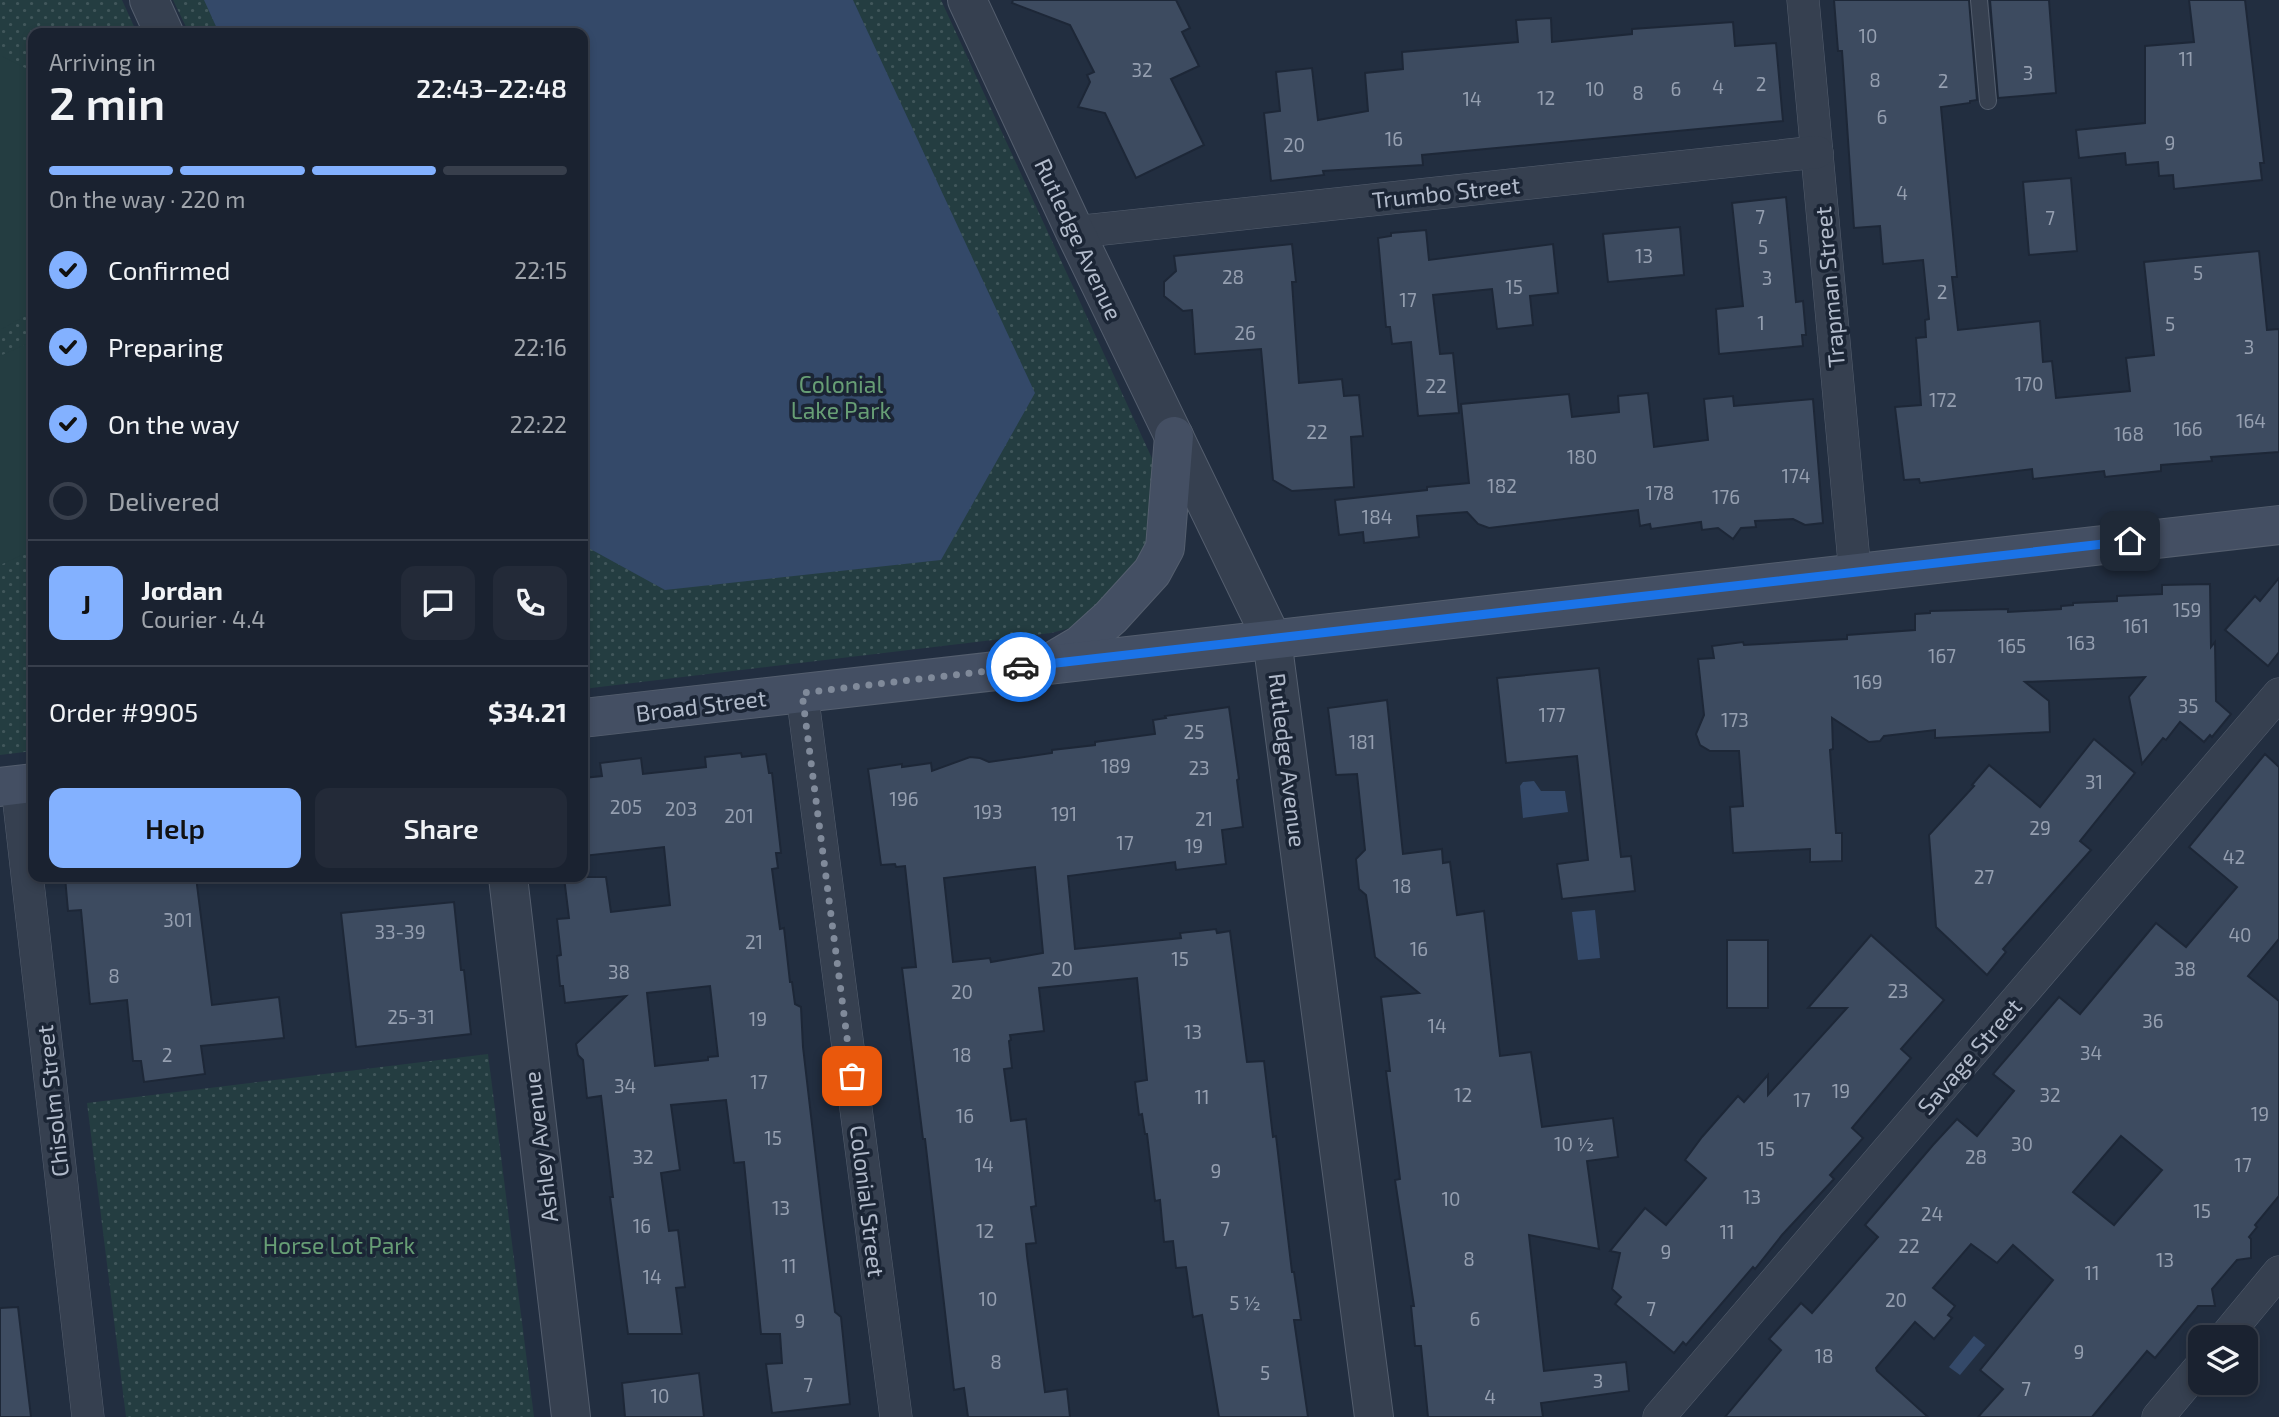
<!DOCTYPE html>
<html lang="en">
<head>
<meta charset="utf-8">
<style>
	:root { --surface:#1a2230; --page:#232a38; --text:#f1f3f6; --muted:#9fa4ab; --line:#383f4c; --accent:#83b1ff }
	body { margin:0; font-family:"Exo 2",sans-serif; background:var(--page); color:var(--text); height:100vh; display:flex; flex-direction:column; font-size:26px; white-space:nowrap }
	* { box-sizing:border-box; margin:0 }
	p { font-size:23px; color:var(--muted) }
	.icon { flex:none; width:38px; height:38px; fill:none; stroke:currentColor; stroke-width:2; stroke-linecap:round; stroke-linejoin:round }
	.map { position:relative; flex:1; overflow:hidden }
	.side { position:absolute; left:28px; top:28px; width:560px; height:854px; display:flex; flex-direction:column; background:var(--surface); border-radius:14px; box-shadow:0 4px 10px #0003,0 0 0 2px var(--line) }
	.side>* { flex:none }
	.fabs { position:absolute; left:2188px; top:1325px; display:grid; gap:14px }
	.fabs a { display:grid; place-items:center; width:70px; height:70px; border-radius:14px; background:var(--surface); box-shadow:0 4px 10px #0003,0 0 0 2px var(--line); font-size:35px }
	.pin { position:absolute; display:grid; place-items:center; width:60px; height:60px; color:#fff; margin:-30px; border-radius:14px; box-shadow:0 4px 10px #0006 }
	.courier { position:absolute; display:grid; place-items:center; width:70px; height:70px; margin:-35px; border:5px solid #1a73e8; border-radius:50%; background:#fff; color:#222; box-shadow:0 2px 9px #0007 }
	.overview em { font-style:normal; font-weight:600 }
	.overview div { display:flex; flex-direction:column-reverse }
	.overview { display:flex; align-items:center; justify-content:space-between; height:119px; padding:0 21px }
	h1 { font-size:46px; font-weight:600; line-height:52px }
	.bar { display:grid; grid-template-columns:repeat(4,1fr); gap:10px 7px; align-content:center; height:84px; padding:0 21px }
	.bar i { height:9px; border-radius:5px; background:var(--line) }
	.bar .on { background:var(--accent) }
	.bar p { grid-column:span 4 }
	.line { display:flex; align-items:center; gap:18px; padding:0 21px; border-top:2px solid var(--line) }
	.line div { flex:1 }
	.round { display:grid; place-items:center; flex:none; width:74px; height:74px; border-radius:14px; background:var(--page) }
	ol { padding:0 21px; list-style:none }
	li { display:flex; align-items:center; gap:21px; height:77px }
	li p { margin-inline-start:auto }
	li .icon { padding:7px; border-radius:50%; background:var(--accent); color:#111; stroke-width:4 }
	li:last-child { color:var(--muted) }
	li i { width:38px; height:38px; border:4px solid var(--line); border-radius:50% }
	.cta { display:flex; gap:14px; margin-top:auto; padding:14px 21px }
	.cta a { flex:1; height:80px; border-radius:14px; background:var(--accent); color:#111; font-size:28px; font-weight:600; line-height:80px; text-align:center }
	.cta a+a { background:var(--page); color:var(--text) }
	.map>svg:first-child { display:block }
	.grass { fill:url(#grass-dots) }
	.garden { fill:#243d41 }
	.water { fill:#344969 }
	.building { fill:#3d4b60; stroke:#1d2737; stroke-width:2; fill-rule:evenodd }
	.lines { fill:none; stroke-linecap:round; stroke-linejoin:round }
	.service-casing { stroke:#545e6e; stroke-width:18 }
	.minor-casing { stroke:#545e6e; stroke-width:33 }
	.tertiary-casing { stroke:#545e6e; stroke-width:40 }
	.secondary-casing { stroke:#545e6e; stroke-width:40 }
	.service { stroke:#364050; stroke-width:16 }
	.minor { stroke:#364050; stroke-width:32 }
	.tertiary { stroke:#364050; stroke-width:38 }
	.secondary { stroke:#444f63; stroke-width:38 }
	.done { stroke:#808a9a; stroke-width:7; stroke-dasharray:0 12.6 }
	.route { stroke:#1a73e8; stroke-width:9 }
	.labels { text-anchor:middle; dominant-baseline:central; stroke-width:7; stroke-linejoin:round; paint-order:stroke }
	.number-label { font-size:19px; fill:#959fb0 }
	.street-label { font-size:23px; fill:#b2bbcb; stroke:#1b2535 }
	.park-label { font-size:23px; fill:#679e75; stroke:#1b2535 }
</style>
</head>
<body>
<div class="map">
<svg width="2279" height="1417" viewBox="0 0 2279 1417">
	<defs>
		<pattern id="grass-dots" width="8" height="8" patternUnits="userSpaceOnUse" patternTransform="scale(1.75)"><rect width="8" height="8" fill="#243d41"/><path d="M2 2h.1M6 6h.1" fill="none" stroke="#41575b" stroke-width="1.8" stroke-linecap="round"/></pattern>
	</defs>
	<rect width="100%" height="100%" fill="#222e40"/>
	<g class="grass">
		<polygon points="0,0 122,0 137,33 33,33 33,751 0,755"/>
		<polygon points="173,0 941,0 1156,467 1151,539 1132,566 1078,626 1051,633 583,689 583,33 189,33"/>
		<polygon points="488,1054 534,1417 126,1417 87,1103"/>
	</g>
	<g class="garden">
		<polygon points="0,55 33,72 33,311 0,330"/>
		<polygon points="33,341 33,550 0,565 0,356"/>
	</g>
	<g class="water">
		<polygon points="204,0 853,0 1035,393 941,560 665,590 583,545 583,33 219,33"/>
		<polygon points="1534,781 1541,791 1565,791 1568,812 1523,818 1520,786 1523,782"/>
		<polygon points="1595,910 1600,958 1578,960 1572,912"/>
		<polygon points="1974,1336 1985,1345 1960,1375 1949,1367"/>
	</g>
	<g class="building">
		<polygon points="1013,0 1176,0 1190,28 1182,32 1199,66 1171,79 1204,145 1136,178 1105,113 1078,107 1090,82 1087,75 1094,72 1070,25 1012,3"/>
		<polygon points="1834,0 1969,0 1977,100 1970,101 1970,103 1941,107 1957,277 1952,277 1958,330 2040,321 2043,362 2052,361 2056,398 2130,391 2126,358 2154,355 2144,262 2259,251 2267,330 2279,329 2279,452 2211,457 2212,461 2161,465 2161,471 2105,477 2104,471 2033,479 2032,469 1920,483 1919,479 1904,480 1895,407 1921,405 1916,338 1926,337 1925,320 1929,319 1923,260 1883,264 1880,226 1854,228 1842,51 1838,51"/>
		<polygon points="1990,0 2049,0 2056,93 1998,98"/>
		<polygon points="2189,0 2245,0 2264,163 2260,163 2262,180 2174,189 2173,175 2159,176 2158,162 2126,165 2125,153 2079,158 2076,130 2145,123 2145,46 2194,42"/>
		<polygon points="1551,18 1552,42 1632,34 1632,29 1733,22 1735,46 1776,43 1783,121 1422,155 1423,165 1323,171 1324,175 1271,181 1264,113 1280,111 1276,72 1312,68 1318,120 1368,111 1365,73 1403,69 1402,52 1518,42 1516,20"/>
		<polygon points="2071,178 2077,251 2029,255 2023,182"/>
		<polygon points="1786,197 1796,302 1803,301 1806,335 1802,335 1803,346 1719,354 1716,309 1743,306 1732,203"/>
		<polygon points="1680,227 1684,275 1608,282 1603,234"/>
		<polygon points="1426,230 1429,260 1553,244 1558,293 1530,296 1533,325 1497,329 1492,289 1433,295 1440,354 1453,353 1459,413 1418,416 1411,342 1392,344 1390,327 1386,327 1378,238 1391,236 1391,233"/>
		<polygon points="1292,244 1296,282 1292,282 1299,383 1342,379 1344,396 1359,395 1363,436 1351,437 1354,487 1292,491 1273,480 1261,349 1195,354 1192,310 1183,311 1164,296 1164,282 1176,271 1174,256"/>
		<polygon points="1648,393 1654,447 1708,440 1704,399 1733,396 1734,406 1813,399 1823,523 1805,525 1793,519 1755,521 1756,527 1741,528 1733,539 1718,528 1702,530 1701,522 1651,529 1650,524 1640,526 1638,510 1489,528 1478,524 1467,512 1417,516 1419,537 1364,543 1363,532 1339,535 1335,500 1427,490 1427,487 1469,483 1461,404 1569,394 1572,417 1619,412 1618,396"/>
		<polygon points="2279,578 2279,652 2268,666 2225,630 2255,596 2260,601"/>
		<polygon points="2210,584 2211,647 2215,642 2216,701 2231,714 2212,737 2210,735 2204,742 2180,722 2166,740 2163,738 2142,764 2129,697 2145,677 2025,682 2049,701 2050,732 1935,738 1935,730 1884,736 1880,741 1869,742 1832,718 1833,749 1830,750 1836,833 1842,833 1842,861 1810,862 1810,849 1733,853 1730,807 1743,806 1739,751 1710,751 1700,745 1696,734 1704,715 1698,659 1714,658 1712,646 1743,642 1744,645 1847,639 1847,635 1915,630 1915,614 1930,613 1930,611 2008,609 2008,612 2061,609 2061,606 2073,605 2073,603 2117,601 2117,596 2162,594 2162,585"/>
		<polygon points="1599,668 1621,857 1631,856 1635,891 1562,899 1557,864 1588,860 1577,756 1506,763 1497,678"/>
		<polygon points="1387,700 1403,854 1442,849 1443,863 1450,862 1457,915 1484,911 1500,1056 1531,1052 1542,1127 1613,1118 1618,1157 1587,1161 1599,1249 1529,1235 1544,1371 1626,1362 1629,1391 1541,1403 1543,1417 1428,1417 1421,1346 1415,1346 1411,1306 1414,1306 1395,1180 1400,1179 1386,1071 1390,1071 1381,997 1419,993 1375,957 1366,895 1359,889 1356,859 1365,850 1357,774 1336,775 1328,708"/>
		<path d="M1229,707L1239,779L1237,780L1243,827L1222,830L1226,864L1176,870L1175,862L1068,876L1075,949L1181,938L1180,933L1216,929L1217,933L1230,931L1247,1062L1264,1061L1273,1137L1276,1136L1292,1272H1294L1301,1320H1294L1308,1417H1219L1202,1315L1193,1317L1186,1267L1176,1268L1173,1241L1164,1242L1160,1200L1155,1201L1147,1134H1145L1142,1114L1139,1115L1135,1082L1147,1080L1137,978L1039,988L1044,1031L1010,1035L1011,1040L1009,1041L1012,1068L1004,1069L1011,1121L1026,1119L1036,1206L1031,1207L1036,1243L1026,1244L1027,1256L1045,1392L1067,1389L1070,1417H968L964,1388L954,1390L925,1139H923L902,968L916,967L905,866L896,867L895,864L881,865L868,769L902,764V767L931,763L932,771L970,757L980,758L989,762L1052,753V750L1095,745V742L1155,734L1153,720L1166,718L1165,716ZM1035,867L1043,953L991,962L990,958L953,962L944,878Z"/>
		<polygon points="2094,739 2135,773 2080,841 2091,850 2003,949 2006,952 1987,975 1936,927 1929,835 1974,786 1972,785 1989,765 2040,807"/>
		<path d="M741,753L742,757L766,754L769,773H772L781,853H776L778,868L772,869L780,929L784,928L790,982H792L795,1004L801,1007L803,1047L823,1219L835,1312L841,1317L850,1404L772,1413L766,1364L782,1363L780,1334H761L744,1162L734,1163L726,1100L671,1105L680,1170L661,1173L669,1231L678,1230L685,1287L676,1288L682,1334H628L610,1197H613L601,1096L587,1098L583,1060L578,1055L576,1044L626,996L565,1003L563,986H560L557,956L561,955L557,919L569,918L564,877H606L611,912L670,905L664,847L583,856V778L602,776L600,763L641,758L643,774L706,767L705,757ZM710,986L718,1056L708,1057V1060L655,1066L647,993Z"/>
		<path d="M2265,754L2279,767V939L2248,976L2279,1001V1196L2255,1225L2257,1227L2249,1237L2251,1239V1258L2237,1260L2212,1289L2215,1306H2198L2155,1358L2147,1351L2092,1417H1978L2003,1389L1980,1370L2053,1280L2013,1245L1997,1263L1971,1244L1933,1288L1955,1306L1948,1315L1952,1318L1934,1339L1915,1322L1876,1368L1877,1371L1928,1417H1725L1781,1350L1769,1339L1801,1303L1812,1313L1878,1237L1865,1225L1933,1145L1957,1119L1977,1136L2014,1091L1993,1074L2059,997L2080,1014L2156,923L2186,947L2237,887L2189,847ZM2121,1136L2162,1170L2114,1225L2073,1192Z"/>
		<polygon points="65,877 196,877 212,1005 279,997 284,1038 201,1046 205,1074 144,1082 141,1061 133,1061 127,1000 90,1004 81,910 68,911"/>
		<polygon points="454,902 461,970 464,970 471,1034 356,1047 341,913"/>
		<polygon points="1871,935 1944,1000 1901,1049 1911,1058 1852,1128 1863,1138 1830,1175 1834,1179 1782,1235 1755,1269 1753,1267 1686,1345 1683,1342 1674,1353 1615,1304 1621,1297 1612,1289 1620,1253 1610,1251 1645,1208 1666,1225 1706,1178 1685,1160 1702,1137 1738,1096 1744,1102 1768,1075 1768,1095 1847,1008 1808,1008"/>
		<rect x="1727" y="940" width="41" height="68"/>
		<polygon points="18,1307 31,1417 0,1417 0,1308"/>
		<polygon points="699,1373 704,1417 625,1417 622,1383"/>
	</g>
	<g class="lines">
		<g class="service-casing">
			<polyline id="service" points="1979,0 1988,101"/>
		</g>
		<g class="minor-casing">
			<g id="minor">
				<polyline points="1803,0 1855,573"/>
				<polyline points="1075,232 1817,152"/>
				<polyline points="802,693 896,1417"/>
				<polyline points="17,785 88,1417"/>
				<polyline points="2225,1337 2279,1272"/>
				<polyline points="1659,1417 2279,694"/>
				<polyline points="2158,1417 2200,1367"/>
			</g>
		</g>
		<g class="tertiary-casing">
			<g id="tertiary">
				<polyline points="149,0 164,33"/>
				<polyline points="967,0 1075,232 1272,639 1374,1417"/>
				<polyline points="508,877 571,1417"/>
			</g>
		</g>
		<g class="secondary-casing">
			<g id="secondary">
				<polyline points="1053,661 1080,645 1111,617 1152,572 1165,548 1174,436"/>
				<polyline points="583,718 2279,525"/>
				<polyline points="0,787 33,783"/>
			</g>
		</g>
		<use href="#service" class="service"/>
		<use href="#minor" class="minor"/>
		<use href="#tertiary" class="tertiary"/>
		<use href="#secondary" class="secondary"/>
	</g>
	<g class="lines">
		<polyline class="done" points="852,1076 802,693 1021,667"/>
		<polyline class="route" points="1021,667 2130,541"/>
	</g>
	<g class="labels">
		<g class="number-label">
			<text x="1868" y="35">10</text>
			<text x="2186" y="58">11</text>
			<text x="1142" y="69">32</text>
			<text x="2028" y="72">3</text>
			<text x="1875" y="79">8</text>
			<text x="1943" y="80">2</text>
			<text x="1761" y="83">2</text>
			<text x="1718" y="86">4</text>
			<text x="1595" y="88">10</text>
			<text x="1676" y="88">6</text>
			<text x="1638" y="92">8</text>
			<text x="1546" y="97">12</text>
			<text x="1472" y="98">14</text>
			<text x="1882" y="116">6</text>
			<text x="1394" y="138">16</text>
			<text x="2170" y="142">9</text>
			<text x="1294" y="144">20</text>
			<text x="1902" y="192">4</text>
			<text x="1760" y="216">7</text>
			<text x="2050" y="217">7</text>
			<text x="1763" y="246">5</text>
			<text x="1644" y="255">13</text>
			<text x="2198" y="272">5</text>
			<text x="1233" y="276">28</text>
			<text x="1767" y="277">3</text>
			<text x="1514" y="286">15</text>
			<text x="1942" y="291">2</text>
			<text x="1408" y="299">17</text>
			<text x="1761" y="322">1</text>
			<text x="2170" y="323">5</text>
			<text x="1245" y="332">26</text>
			<text x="2249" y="346">3</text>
			<text x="2029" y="383">170</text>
			<text x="1436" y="385">22</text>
			<text x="1943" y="399">172</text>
			<text x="2251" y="420">164</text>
			<text x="2188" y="428">166</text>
			<text x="1317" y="431">22</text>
			<text x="2129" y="433">168</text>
			<text x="1582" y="456">180</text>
			<text x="1796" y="475">174</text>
			<text x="1502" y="485">182</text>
			<text x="1660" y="492">178</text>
			<text x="1726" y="496">176</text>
			<text x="1377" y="516">184</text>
			<text x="2187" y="609">159</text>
			<text x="2136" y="625">161</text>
			<text x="2081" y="642">163</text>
			<text x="2012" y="645">165</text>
			<text x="1942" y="655">167</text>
			<text x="1868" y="681">169</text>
			<text x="2188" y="705">35</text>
			<text x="1552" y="714">177</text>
			<text x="1735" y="719">173</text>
			<text x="1194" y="731">25</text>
			<text x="1362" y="741">181</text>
			<text x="1116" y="765">189</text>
			<text x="1199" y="767">23</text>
			<text x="2094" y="781">31</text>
			<text x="904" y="798">196</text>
			<text x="626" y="806">205</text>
			<text x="681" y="808">203</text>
			<text x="988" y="811">193</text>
			<text x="1064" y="813">191</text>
			<text x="739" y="815">201</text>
			<text x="1204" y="818">21</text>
			<text x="2040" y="827">29</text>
			<text x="1125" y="842">17</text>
			<text x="1194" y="845">19</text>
			<text x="2234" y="856">42</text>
			<text x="1984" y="876">27</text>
			<text x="1402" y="885">18</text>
			<text x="178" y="919">301</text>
			<text x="400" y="931">33-39</text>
			<text x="2240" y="934">40</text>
			<text x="754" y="941">21</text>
			<text x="1419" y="948">16</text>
			<text x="1180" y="958">15</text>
			<text x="1062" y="968">20</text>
			<text x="2185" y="968">38</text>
			<text x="619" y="971">38</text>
			<text x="114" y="975">8</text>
			<text x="1898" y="990">23</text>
			<text x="962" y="991">20</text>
			<text x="411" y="1016">25-31</text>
			<text x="758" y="1018">19</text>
			<text x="2153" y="1020">36</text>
			<text x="1437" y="1025">14</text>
			<text x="1193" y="1031">13</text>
			<text x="2091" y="1052">34</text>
			<text x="167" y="1054">2</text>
			<text x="962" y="1054">18</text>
			<text x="759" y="1081">17</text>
			<text x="625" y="1085">34</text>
			<text x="1841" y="1090">19</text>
			<text x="1463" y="1094">12</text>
			<text x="2050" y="1094">32</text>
			<text x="1202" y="1096">11</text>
			<text x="1802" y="1099">17</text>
			<text x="2260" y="1113">19</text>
			<text x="965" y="1115">16</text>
			<text x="773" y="1137">15</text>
			<text x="1574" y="1143">10 ½</text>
			<text x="2022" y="1143">30</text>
			<text x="1766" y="1148">15</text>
			<text x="643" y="1156">32</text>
			<text x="1976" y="1156">28</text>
			<text x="984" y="1164">14</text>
			<text x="2243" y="1164">17</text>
			<text x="1216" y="1170">9</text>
			<text x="1752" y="1196">13</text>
			<text x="1451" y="1198">10</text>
			<text x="781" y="1207">13</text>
			<text x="2202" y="1210">15</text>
			<text x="1932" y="1213">24</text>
			<text x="642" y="1225">16</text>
			<text x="1225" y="1228">7</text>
			<text x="985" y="1230">12</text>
			<text x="1727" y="1231">11</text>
			<text x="1909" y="1245">22</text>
			<text x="1666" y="1251">9</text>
			<text x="1469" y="1258">8</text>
			<text x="2165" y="1259">13</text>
			<text x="789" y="1265">11</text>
			<text x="2092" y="1272">11</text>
			<text x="652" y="1276">14</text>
			<text x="988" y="1298">10</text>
			<text x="1896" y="1299">20</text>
			<text x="1245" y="1302">5 ½</text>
			<text x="1651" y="1308">7</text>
			<text x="1475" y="1318">6</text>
			<text x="800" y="1320">9</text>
			<text x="2079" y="1351">9</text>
			<text x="1824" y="1355">18</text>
			<text x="996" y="1361">8</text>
			<text x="1265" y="1372">5</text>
			<text x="1598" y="1380">3</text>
			<text x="808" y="1384">7</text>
			<text x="2026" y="1388">7</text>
			<text x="660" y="1395">10</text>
			<text x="1490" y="1396">4</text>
		</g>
		<g class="street-label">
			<text transform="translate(1446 192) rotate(-6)">Trumbo Street</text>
			<text transform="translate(1079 239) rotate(65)">Rutledge Avenue</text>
			<text transform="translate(1829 287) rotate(-95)">Trapman Street</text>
			<text transform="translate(701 705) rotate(-7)">Broad Street</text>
			<text transform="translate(1288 760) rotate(83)">Rutledge Avenue</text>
			<text transform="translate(1969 1056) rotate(-49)">Savage Street</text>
			<text transform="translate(52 1101) rotate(-96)">Chisolm Street</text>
			<text transform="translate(540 1147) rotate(-97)">Ashley Avenue</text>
			<text transform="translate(868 1201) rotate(83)">Colonial Street</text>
		</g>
		<g class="park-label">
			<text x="841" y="384">Colonial<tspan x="841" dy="26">Lake Park</tspan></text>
			<text x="339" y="1245">Horse Lot Park</text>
		</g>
	</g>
</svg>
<div class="fabs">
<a><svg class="icon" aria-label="layers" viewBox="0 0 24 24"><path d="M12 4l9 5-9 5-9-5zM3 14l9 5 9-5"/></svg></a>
</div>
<div class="pin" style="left:852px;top:1076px;background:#ea580c"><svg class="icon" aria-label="bag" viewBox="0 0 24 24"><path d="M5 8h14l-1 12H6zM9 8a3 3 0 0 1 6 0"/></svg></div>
<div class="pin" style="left:2130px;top:541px;background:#1f2937"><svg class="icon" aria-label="home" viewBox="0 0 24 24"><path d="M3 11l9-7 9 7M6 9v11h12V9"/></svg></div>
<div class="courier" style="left:1021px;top:667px"><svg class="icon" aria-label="car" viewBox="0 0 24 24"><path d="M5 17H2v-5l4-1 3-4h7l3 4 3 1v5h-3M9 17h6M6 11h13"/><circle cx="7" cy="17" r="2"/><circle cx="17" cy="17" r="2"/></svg></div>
<section class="side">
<div class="overview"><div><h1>2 min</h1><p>Arriving in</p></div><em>22:43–22:48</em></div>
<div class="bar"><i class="on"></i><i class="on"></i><i class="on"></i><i></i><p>On the way · 220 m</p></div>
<ol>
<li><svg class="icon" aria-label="check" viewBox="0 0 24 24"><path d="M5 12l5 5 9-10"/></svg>Confirmed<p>22:15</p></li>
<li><svg class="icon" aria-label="check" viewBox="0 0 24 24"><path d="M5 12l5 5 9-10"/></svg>Preparing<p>22:16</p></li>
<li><svg class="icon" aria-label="check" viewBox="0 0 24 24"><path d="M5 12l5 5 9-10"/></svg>On the way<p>22:22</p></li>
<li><i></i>Delivered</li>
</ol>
<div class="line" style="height:126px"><b class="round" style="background:var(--accent);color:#111">J</b><div><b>Jordan</b><p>Courier · 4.4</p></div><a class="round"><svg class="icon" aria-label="chat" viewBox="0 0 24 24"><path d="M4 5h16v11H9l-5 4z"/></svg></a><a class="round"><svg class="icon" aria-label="phone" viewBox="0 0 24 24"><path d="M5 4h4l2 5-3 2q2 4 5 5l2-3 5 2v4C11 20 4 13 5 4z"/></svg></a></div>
<div class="line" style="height:91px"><div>Order #9905</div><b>$34.21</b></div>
<div class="cta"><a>Help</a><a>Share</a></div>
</section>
</div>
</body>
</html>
